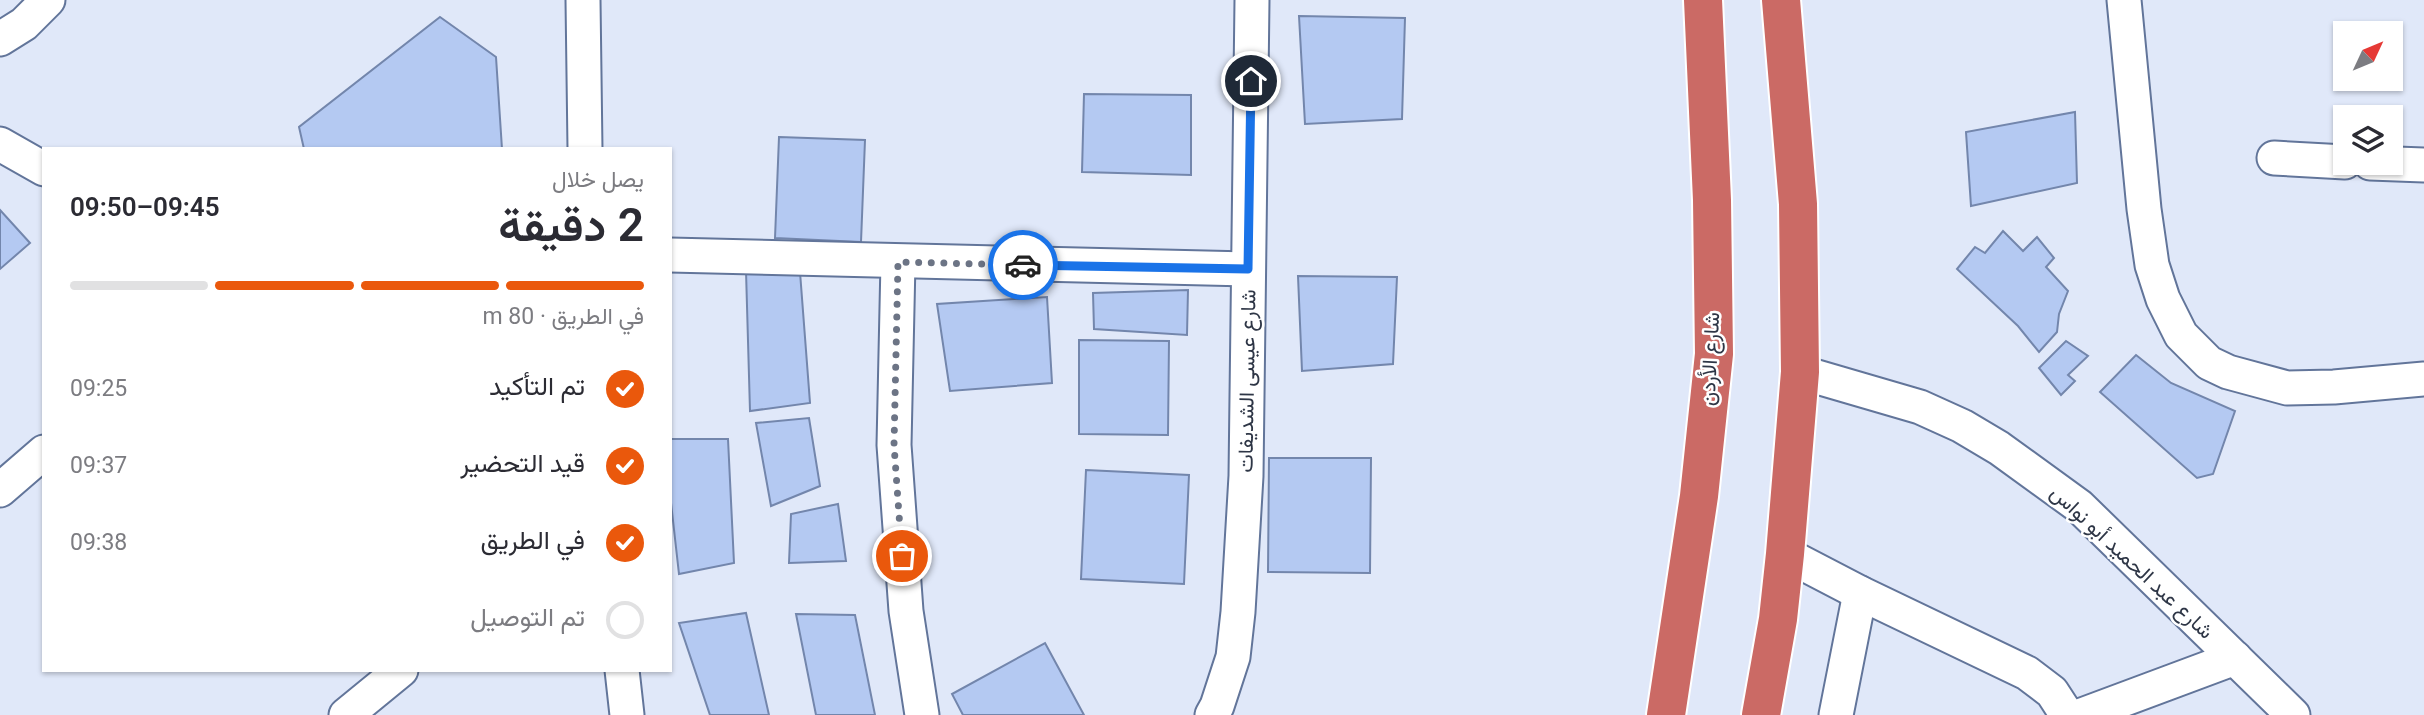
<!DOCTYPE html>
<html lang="ar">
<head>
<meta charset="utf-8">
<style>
	:root { --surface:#fff; --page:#f7f7f7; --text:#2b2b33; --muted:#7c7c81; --line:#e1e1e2; --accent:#ea580c }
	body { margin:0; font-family:Roboto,Vazirmatn,sans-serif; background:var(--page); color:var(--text); direction:rtl; height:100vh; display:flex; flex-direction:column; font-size:26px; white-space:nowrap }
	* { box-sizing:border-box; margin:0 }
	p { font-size:23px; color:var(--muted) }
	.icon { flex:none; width:38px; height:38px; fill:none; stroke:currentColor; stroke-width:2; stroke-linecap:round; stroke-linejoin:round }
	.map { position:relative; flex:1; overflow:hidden; direction:ltr }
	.drawer { position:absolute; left:42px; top:147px; width:630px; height:525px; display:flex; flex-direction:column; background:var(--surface); border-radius:0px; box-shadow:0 2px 5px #0004; direction:rtl }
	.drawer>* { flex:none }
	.needle { width:46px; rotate:46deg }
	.fabs { position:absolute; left:2333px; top:21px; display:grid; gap:14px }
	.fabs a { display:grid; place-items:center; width:70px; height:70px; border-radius:0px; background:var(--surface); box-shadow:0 2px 5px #0004; font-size:35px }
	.pin { position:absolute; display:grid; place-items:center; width:60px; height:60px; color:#fff; margin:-30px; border:4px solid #fff; border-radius:50%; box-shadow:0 2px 7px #0007 }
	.courier { position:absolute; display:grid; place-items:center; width:70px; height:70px; margin:-35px; border:5px solid #1a73e8; border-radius:50%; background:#fff; color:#222; box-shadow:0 2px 9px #0007 }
	.summary em { font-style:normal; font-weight:600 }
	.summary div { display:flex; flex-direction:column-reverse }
	.summary { display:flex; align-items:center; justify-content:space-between; height:119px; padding:0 28px }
	h1 { font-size:46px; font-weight:600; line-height:52px }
	.bar { display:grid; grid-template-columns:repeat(4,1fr); gap:10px 7px; align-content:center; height:84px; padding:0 28px }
	.bar i { height:9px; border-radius:5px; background:var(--line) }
	.bar .selected { background:var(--accent) }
	.bar p { grid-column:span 4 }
	ol { padding:0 28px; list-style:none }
	li { display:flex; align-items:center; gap:21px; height:77px }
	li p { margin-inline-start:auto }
	li .icon { padding:7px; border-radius:50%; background:var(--accent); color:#fff; stroke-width:4 }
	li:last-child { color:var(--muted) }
	li i { width:38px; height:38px; border:4px solid var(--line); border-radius:50% }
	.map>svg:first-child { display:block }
	.building { fill:#b4c9f2; stroke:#7386ac; stroke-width:2 }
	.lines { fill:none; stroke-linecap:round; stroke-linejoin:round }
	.minor-casing { stroke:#62759a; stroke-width:37 }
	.highway-casing { stroke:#fff; stroke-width:42 }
	.minor { stroke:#fff; stroke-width:33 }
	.highway { stroke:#cb6a65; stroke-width:38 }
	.done { stroke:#6c7485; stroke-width:7; stroke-dasharray:0 12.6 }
	.route { stroke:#1a73e8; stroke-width:9 }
	.labels { text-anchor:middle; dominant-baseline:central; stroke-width:5; stroke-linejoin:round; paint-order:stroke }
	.street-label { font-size:21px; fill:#2e3646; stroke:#fff }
</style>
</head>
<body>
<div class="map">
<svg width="2424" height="715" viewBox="0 0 2424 715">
	<rect width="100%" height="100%" fill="#e0e8f9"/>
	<g class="building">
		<polygon points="1299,16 1405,18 1402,119 1305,124"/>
		<polygon points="440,17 496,57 502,149 304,149 299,127"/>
		<polygon points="1084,94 1191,95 1191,175 1082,172"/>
		<polygon points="2075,112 2077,183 1971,206 1966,132"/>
		<polygon points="779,137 865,140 861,242 775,238"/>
		<polygon points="0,210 30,243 0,269"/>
		<polygon points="2003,231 2023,251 2037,237 2054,258 2046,267 2068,291 2059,314 2057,332 2039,352 2018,326 1957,269 1975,247 1985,253"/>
		<polygon points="746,271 800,272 810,403 750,411"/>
		<polygon points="1298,276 1397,277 1393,364 1302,371"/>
		<polygon points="1188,290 1187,335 1094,329 1093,293"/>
		<polygon points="1047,297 1052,383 950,391 937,304"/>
		<polygon points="1079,340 1169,341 1168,435 1079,434"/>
		<polygon points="2066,341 2088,356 2068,375 2075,381 2061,395 2039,368"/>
		<polygon points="2136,355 2171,383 2235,411 2213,474 2197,478 2100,392"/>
		<polygon points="809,418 820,486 771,506 756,423"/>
		<polygon points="670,439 728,439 734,563 679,574 670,494"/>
		<polygon points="1269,458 1371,458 1370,573 1268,572"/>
		<polygon points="1086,470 1189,475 1184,584 1081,579"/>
		<polygon points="838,504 846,561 789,563 791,514"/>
		<polygon points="746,613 769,715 710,715 679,623"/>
		<polygon points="796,614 855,615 875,715 816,715"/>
		<polygon points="1045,643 1084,715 963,715 952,694"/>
	</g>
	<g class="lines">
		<g class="minor-casing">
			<g id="minor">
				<polyline points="583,0 585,149"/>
				<polyline points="2124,0 2144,209 2152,265 2163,299 2181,335 2209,363 2228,372 2287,388 2334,387 2424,379"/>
				<polyline points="0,39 24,24 48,0"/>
				<polyline points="0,144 44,169"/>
				<polyline points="2274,158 2345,162"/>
				<polyline points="2370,163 2424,165"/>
				<polyline points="670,255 1248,269"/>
				<polyline points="898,262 894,445 906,611 922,715"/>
				<polyline points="1800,372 1920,407 1962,426 1999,448 2079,506 2293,715"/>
				<polyline points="0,490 44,452"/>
				<polyline points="1785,554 1860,593 2027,673 2052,692 2067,715"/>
				<polyline points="622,670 627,715"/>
				<polyline points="346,715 401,670"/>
				<polyline points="1212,715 1217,706 1233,657 1238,612 1246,476 1252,0"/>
				<polyline points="1836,715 1860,593"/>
				<polyline points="2082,715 2235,658"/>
			</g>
		</g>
		<g class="highway-casing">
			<g id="highway">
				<polyline points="1666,715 1699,496 1714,354 1712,200 1703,0"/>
				<polyline points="1761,715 1778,619 1785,554 1800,372 1798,204 1781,0"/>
			</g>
		</g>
		<use href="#minor" class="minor"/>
		<use href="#highway" class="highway"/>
	</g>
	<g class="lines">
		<polyline class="done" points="902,556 894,445 898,262 1023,265"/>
		<polyline class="route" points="1023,265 1248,269 1251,81"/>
	</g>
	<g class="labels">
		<g class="street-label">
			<text transform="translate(1710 359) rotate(-87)">شارع الأردن</text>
			<text transform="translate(1247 381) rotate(-89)">شارع عيسى الشديفات</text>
			<text transform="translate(2132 562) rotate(43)">شارع عبد الحميد أبو نواس</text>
		</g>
	</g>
</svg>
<div class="fabs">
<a><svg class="needle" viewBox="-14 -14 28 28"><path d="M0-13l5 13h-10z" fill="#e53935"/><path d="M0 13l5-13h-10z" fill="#7c7c81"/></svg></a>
<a><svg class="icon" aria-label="layers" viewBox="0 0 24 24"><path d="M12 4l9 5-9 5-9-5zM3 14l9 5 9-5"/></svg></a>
</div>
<div class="pin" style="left:902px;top:556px;background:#ea580c"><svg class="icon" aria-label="bag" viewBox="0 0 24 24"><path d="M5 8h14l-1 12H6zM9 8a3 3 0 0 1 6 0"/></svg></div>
<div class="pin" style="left:1251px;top:81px;background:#1f2937"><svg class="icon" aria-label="home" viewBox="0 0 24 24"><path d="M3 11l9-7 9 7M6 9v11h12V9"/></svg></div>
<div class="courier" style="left:1023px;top:265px"><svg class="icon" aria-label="car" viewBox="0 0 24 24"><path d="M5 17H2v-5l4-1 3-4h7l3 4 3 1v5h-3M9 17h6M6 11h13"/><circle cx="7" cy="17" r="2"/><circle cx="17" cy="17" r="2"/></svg></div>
<section class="drawer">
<div class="summary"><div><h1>2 دقيقة</h1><p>يصل خلال</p></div><em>09:45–09:50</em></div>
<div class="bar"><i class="selected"></i><i class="selected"></i><i class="selected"></i><i></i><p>في الطريق · 80 m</p></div>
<ol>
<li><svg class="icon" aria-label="check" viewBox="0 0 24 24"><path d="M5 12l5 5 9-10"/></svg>تم التأكيد<p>09:25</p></li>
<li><svg class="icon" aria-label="check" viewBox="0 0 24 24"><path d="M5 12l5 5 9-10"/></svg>قيد التحضير<p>09:37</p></li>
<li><svg class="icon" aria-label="check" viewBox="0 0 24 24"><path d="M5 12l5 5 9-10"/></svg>في الطريق<p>09:38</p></li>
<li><i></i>تم التوصيل</li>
</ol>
</section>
</div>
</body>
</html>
